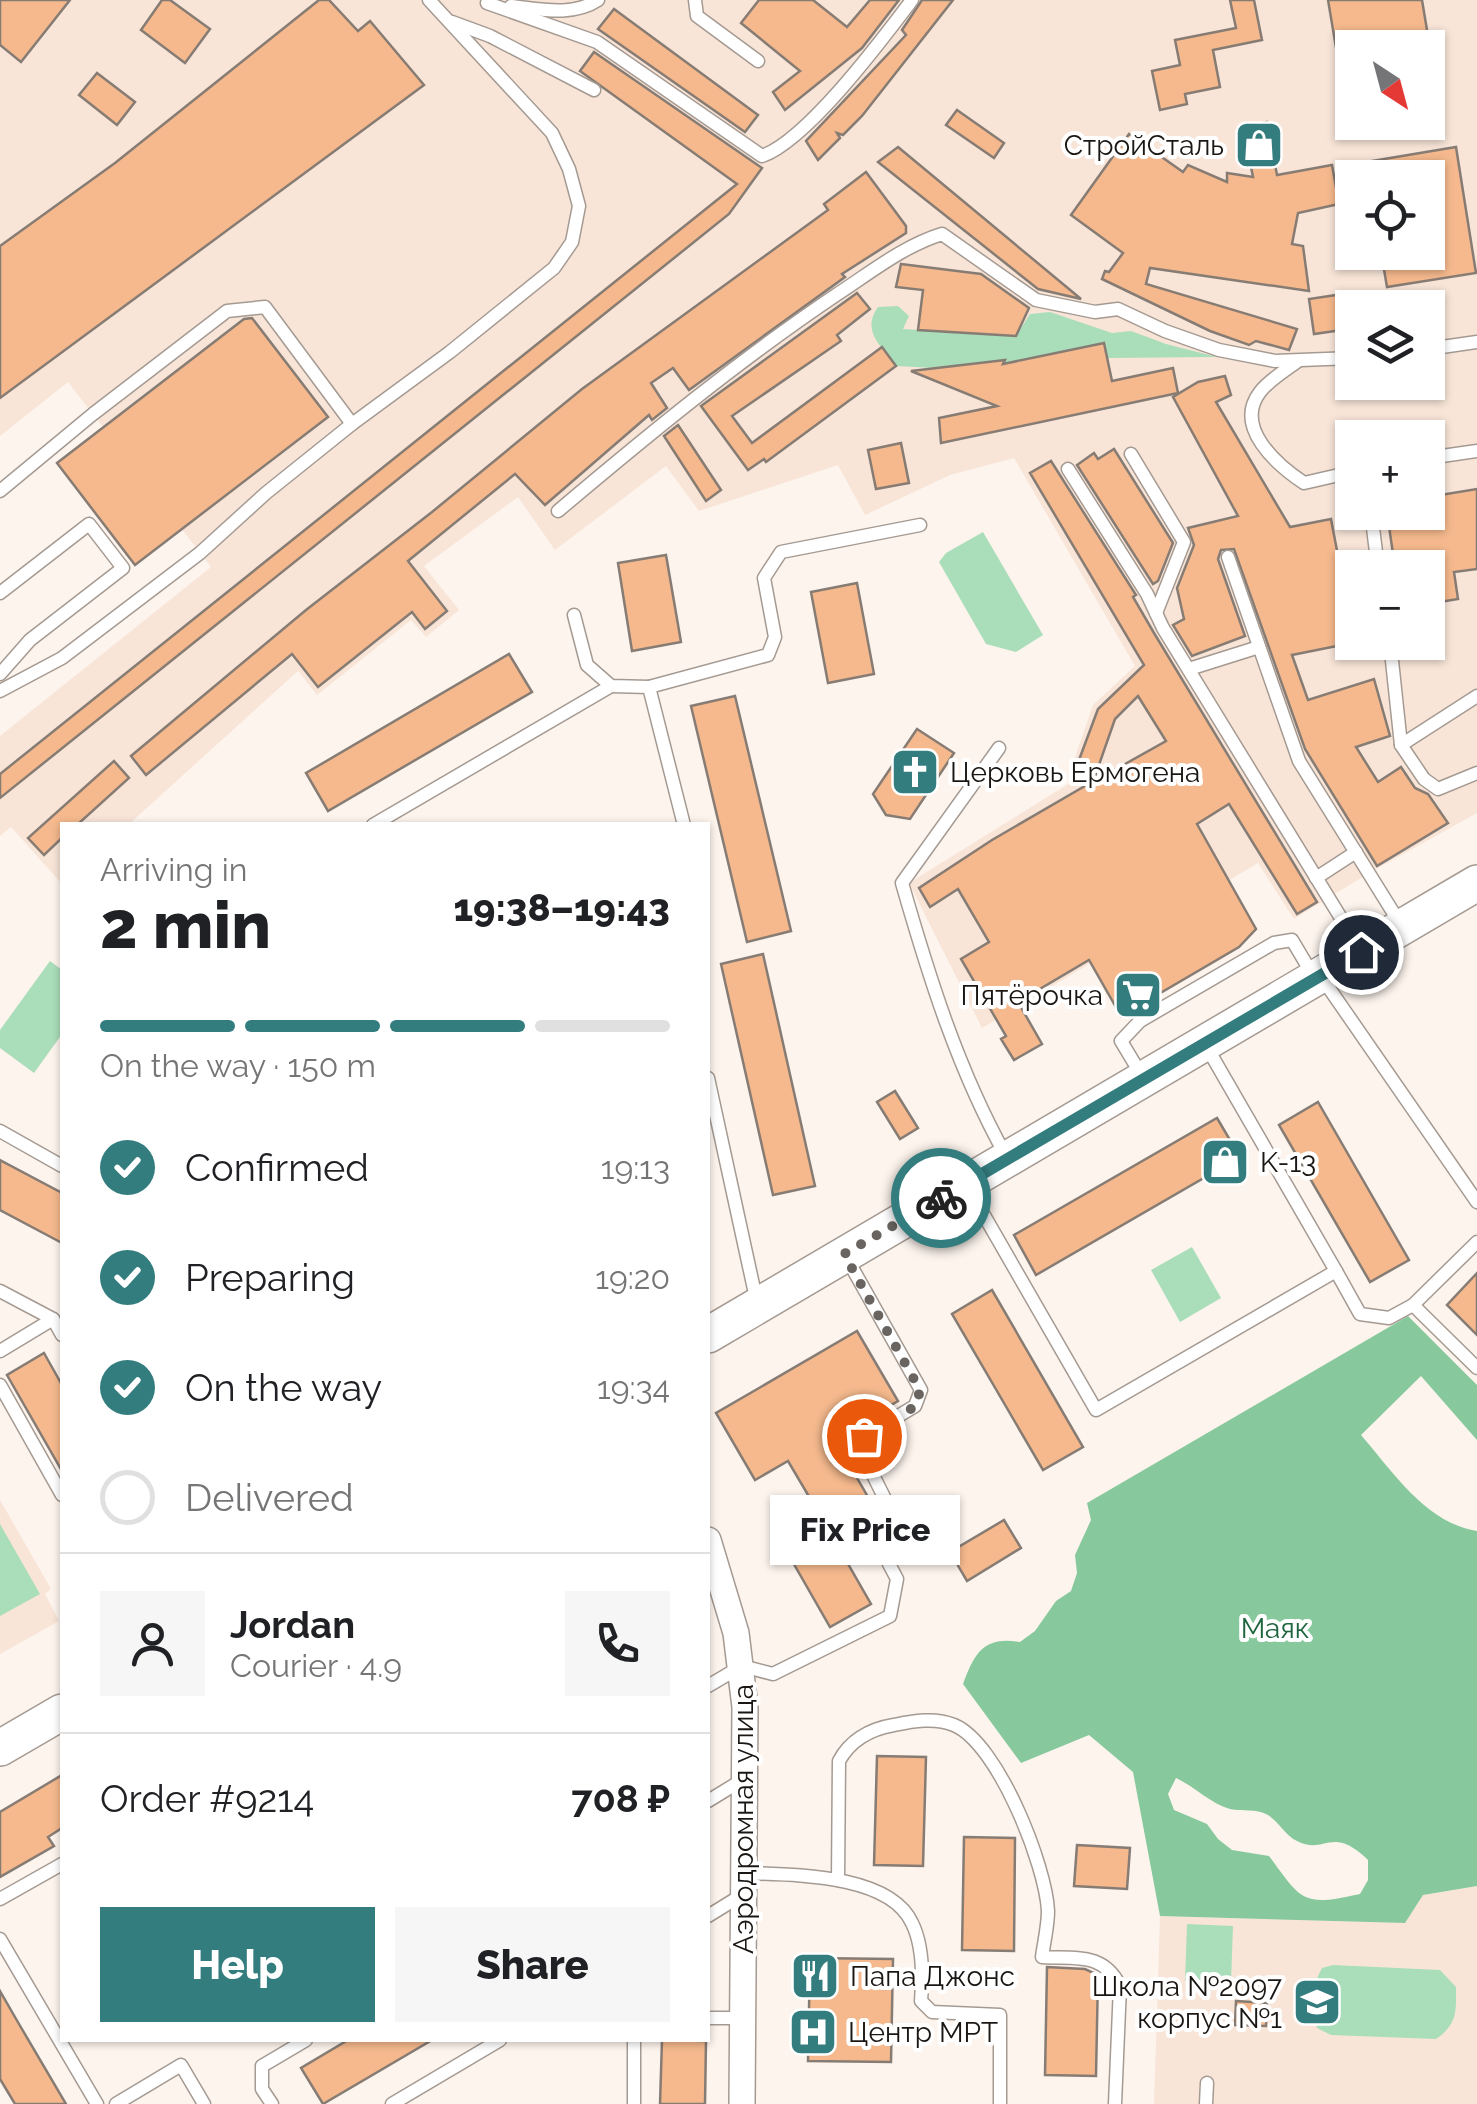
<!DOCTYPE html>
<html lang="en">
<head>
<meta charset="utf-8">
<style>
	:root { --surface:#fff; --page:#f6f6f6; --text:#202124; --muted:#757577; --line:#e0e0e0; --accent:#347d7f }
	body { margin:0; font-family:Raleway,sans-serif; background:var(--page); color:var(--text); height:100vh; display:flex; flex-direction:column; font-size:38px; white-space:nowrap }
	* { box-sizing:border-box; margin:0 }
	p { font-size:32px; color:var(--muted) }
	.icon { flex:none; width:55px; height:55px; fill:none; stroke:currentColor; stroke-width:2; stroke-linecap:round; stroke-linejoin:round }
	.map { position:relative; flex:1; overflow:hidden }
	.panel { position:absolute; left:60px; top:822px; width:650px; height:1220px; display:flex; flex-direction:column; background:var(--surface); border-radius:0px; box-shadow:0 2px 8px #0004 }
	.panel>* { flex:none }
	.needle { width:65px; rotate:144deg }
	.fabs { position:absolute; left:1335px; top:30px; display:grid; gap:20px }
	.fabs a { display:grid; place-items:center; width:110px; height:110px; border-radius:0px; background:var(--surface); box-shadow:0 2px 8px #0004; font-size:50px }
	.pin { position:absolute; display:grid; place-items:center; width:85px; height:85px; color:#fff; margin:-42px; border:5px solid #fff; border-radius:50%; box-shadow:0 2px 10px #0007 }
	.courier { position:absolute; display:grid; place-items:center; width:100px; height:100px; margin:-50px; border:8px solid #347d7f; border-radius:50%; background:#fff; color:#222; box-shadow:0 2px 12px #0007 }
	.bubble { position:absolute; height:70px; border-radius:0px; background:var(--surface); box-shadow:0 2px 8px #0004; font-size:32px; font-weight:800; line-height:70px; text-align:center }
	.overview em { font-style:normal; font-weight:800 }
	.overview div { display:flex; flex-direction:column-reverse }
	.overview { display:flex; align-items:center; justify-content:space-between; height:170px; padding:0 40px }
	h1 { font-size:65px; font-weight:800; line-height:75px }
	.bar { display:grid; grid-template-columns:repeat(4,1fr); gap:15px 10px; align-content:center; height:120px; padding:0 40px }
	.bar i { height:12px; border-radius:8px; background:var(--line) }
	.bar .on { background:var(--accent) }
	.bar p { grid-column:span 4 }
	.line { display:flex; align-items:center; gap:25px; padding:0 40px; border-top:2px solid var(--line) }
	.line div { flex:1 }
	.round { display:grid; place-items:center; flex:none; width:105px; height:105px; border-radius:0px; background:var(--page) }
	ol { padding:0 40px; list-style:none }
	li { display:flex; align-items:center; gap:30px; height:110px }
	li p { margin-inline-start:auto }
	li .icon { padding:10px; border-radius:50%; background:var(--accent); color:#fff; stroke-width:4 }
	li:last-child { color:var(--muted) }
	li i { width:55px; height:55px; border:5px solid var(--line); border-radius:50% }
	.button { display:flex; gap:20px; margin-top:auto; padding:20px 40px }
	.button a { flex:1; height:115px; border-radius:0px; background:var(--accent); color:#fff; font-size:40px; font-weight:800; line-height:115px; text-align:center }
	.button a+a { background:var(--page); color:var(--text) }
	.map>svg:first-child { display:block }
	.built { fill:#f8e5d8; fill-rule:evenodd }
	.green { fill:#aadeba }
	.forest { fill:#87c89d; fill-rule:evenodd }
	.building { fill:#f5b98d; stroke:#877c74; stroke-width:2.5; fill-rule:evenodd }
	.lines { fill:none; stroke-linecap:round; stroke-linejoin:round }
	.lane-casing { stroke:#a59a92; stroke-width:15 }
	.street-casing { stroke:#a59a92; stroke-width:28 }
	.secondary-casing { stroke:#a59a92; stroke-width:38 }
	.lane { stroke:#fff; stroke-width:12 }
	.street { stroke:#fff; stroke-width:25 }
	.secondary { stroke:#fff; stroke-width:35 }
	.done { stroke:#69645f; stroke-width:10; stroke-dasharray:0 18 }
	.route { stroke:#347d7f; stroke-width:12 }
	.labels { text-anchor:middle; dominant-baseline:central; stroke-width:8; stroke-linejoin:round; paint-order:stroke }
	.poi-label { font-size:28px; fill:#1a1613; stroke:#fff; text-anchor:start }
	.park-label { font-size:28px; fill:#1f663e; stroke:#fff }
	.street-label { font-size:28px; fill:#1a1613; stroke:#fff }
</style>
</head>
<body>
<div class="map">
<svg width="1477" height="2104" viewBox="0 0 1477 2104">
	<rect width="100%" height="100%" fill="#fdf4ed"/>
	<g class="built">
		<path d="M0,0H1477V813L1369,873L1294,919L1258,863L982,1028L909,883L1078,778L1072,766L1093,705L1135,666L1014,458L950,475L865,515L838,465L699,511L666,466L555,550L518,497L424,566L459,610L426,637L411,620L317,695L298,671L128,825H62V884L11,827L0,836V736L211,567L68,382L0,436ZM1352,48H1428V122H1352ZM1352,178H1428V252H1352ZM1352,308H1428V382H1352ZM1352,438H1428V512H1352ZM1352,568H1428V642H1352Z"/>
		<polygon points="0,1500 51,1589 45,1594 59,1621 0,1654"/>
		<polygon points="1477,1886 1477,2104 1154,2104 1160,1916 1405,1923 1423,1895"/>
	</g>
	<g class="green">
		<path d="M898,306L909,316L903,329L1016,336L1030,314L1050,312L1112,333L1131,331L1166,344L1217,357L1107,358L1103,343L979,369L976,363L934,368L896,366C881,346 861,331 878,307Z"/>
		<polygon points="983,532 1043,635 1016,652 986,644 939,562 946,553"/>
		<polygon points="50,961 62,970 62,1034 34,1073 0,1048 0,1030"/>
		<polygon points="1192,1247 1221,1298 1180,1322 1151,1270"/>
		<polygon points="0,1524 40,1594 0,1616"/>
		<polygon points="1187,1924 1233,1926 1231,1982 1185,1981"/>
		<path d="M1333,1965L1440,1970L1456,1987C1456,2011 1458,2024 1436,2039L1331,2035L1317,2028C1311,2009 1312,1985 1322,1968Z"/>
	</g>
	<path class="forest" d="M1408,1316L1477,1385V1440L1421,1376L1361,1435C1393,1472 1426,1523 1477,1531V1886L1423,1895L1405,1923L1160,1916L1133,1772L1089,1735L1021,1763L963,1684C975,1652 984,1636 1020,1642L1035,1631L1056,1601L1071,1591L1077,1573L1075,1555L1091,1520L1087,1503ZM1176,1778C1194,1786 1211,1804 1230,1809C1243,1812 1255,1808 1268,1815C1279,1822 1286,1836 1297,1841C1325,1856 1331,1824 1368,1860V1880L1360,1894C1302,1907 1302,1901 1269,1856L1232,1850L1218,1839L1207,1824L1174,1810L1168,1794Z"/>
	<g class="building">
		<polygon points="0,0 70,0 21,62 0,45"/>
		<polygon points="162,0 170,0 210,29 185,63 141,30"/>
		<polygon points="319,0 329,0 358,31 370,21 424,85 0,398 0,246 115,163"/>
		<polygon points="759,0 813,0 847,27 870,0 899,0 862,48 785,110 773,92 800,71 741,23"/>
		<polygon points="922,0 953,0 862,116 843,135 837,133 840,138 818,160 806,141 906,35 902,30"/>
		<polygon points="1230,0 1254,0 1262,40 1213,50 1220,87 1185,94 1187,104 1160,110 1152,71 1180,65 1175,40 1236,28"/>
		<polygon points="1328,0 1422,0 1430,48 1352,48 1352,88 1343,89"/>
		<polygon points="614,9 758,115 745,132 598,29"/>
		<polygon points="594,52 762,168 729,214 0,798 0,774 737,184 580,71"/>
		<polygon points="97,73 135,102 117,125 79,95"/>
		<polygon points="957,110 1004,143 994,158 946,125"/>
		<polygon points="1267,122 1277,175 1332,165 1339,204 1298,213 1292,244 1303,246 1309,291 1150,268 1146,284 1297,329 1289,350 1256,341 1249,345 1210,331 1102,279 1105,271 1109,272 1123,253 1071,215 1129,134 1183,172 1188,165 1227,182 1227,173 1253,177 1243,127"/>
		<polygon points="898,147 1081,299 1038,289 878,162"/>
		<polygon points="1456,147 1476,273 1387,287 1381,252 1428,252 1428,178 1369,178 1366,162"/>
		<polygon points="866,172 906,226 906,233 842,274 845,277 689,390 673,368 651,383 667,408 652,420 649,415 545,505 515,474 408,561 447,611 425,629 412,612 318,687 292,654 146,775 131,756 306,610 432,512 582,389 828,210 824,204"/>
		<polygon points="901,264 981,274 1029,308 1016,336 918,330 923,290 896,287"/>
		<polygon points="857,293 870,309 837,335 841,341 732,416 752,443 882,347 896,366 766,462 764,459 748,470 701,406"/>
		<polygon points="1343,294 1349,329 1314,334 1309,299"/>
		<polygon points="252,318 328,417 135,565 57,463 244,319"/>
		<polygon points="1104,343 1112,381 1173,368 1178,393 941,443 939,418 997,406 911,371 1005,360 1003,364"/>
		<polygon points="1225,376 1231,395 1216,402 1290,527 1331,519 1346,598 1352,597 1352,643 1292,655 1308,700 1374,679 1390,736 1356,747 1378,782 1401,767 1415,788 1428,794 1448,823 1377,866 1305,749 1234,549 1221,550 1218,559 1245,636 1192,656 1173,625 1184,619 1177,588 1194,545 1188,528 1238,516 1173,397 1198,382"/>
		<polygon points="678,425 721,490 706,501 664,436"/>
		<polygon points="901,443 909,483 876,489 868,450"/>
		<polygon points="1114,449 1173,543 1158,581 1153,584 1077,465 1094,453 1098,459"/>
		<path d="M1051,461L1136,595L1133,597L1154,633L1317,902L1297,914L1229,804L1197,824L1256,929L1239,947L1121,1016L1089,960L1018,1002L1042,1044L1014,1060L1001,1039L1006,1036L961,959L989,942L958,889L930,907L919,888L992,840L1090,783L1079,760L1098,709L1144,665L1030,473ZM1138,696L1166,741L1093,782L1115,719Z"/>
		<polygon points="1477,489 1477,569 1454,572 1458,599 1428,604 1428,568 1395,568 1387,512 1428,512 1428,497"/>
		<polygon points="666,555 681,642 632,651 618,563"/>
		<polygon points="857,583 874,674 828,683 811,592"/>
		<polygon points="509,654 532,692 328,811 306,773"/>
		<polygon points="735,696 791,931 747,942 691,706"/>
		<polygon points="917,729 954,753 910,819 886,815 873,794"/>
		<polygon points="114,761 129,778 77,825 62,825 62,838 44,855 28,838"/>
		<polygon points="763,954 815,1186 773,1195 721,964"/>
		<polygon points="895,1091 918,1128 900,1139 877,1102"/>
		<polygon points="1318,1102 1409,1260 1370,1282 1279,1125"/>
		<polygon points="1217,1118 1240,1157 1036,1275 1014,1235"/>
		<polygon points="0,1160 62,1193 62,1243 0,1210"/>
		<polygon points="1477,1273 1477,1335 1447,1305"/>
		<polygon points="992,1290 1083,1447 1043,1470 952,1314"/>
		<polygon points="857,1331 898,1401 834,1438 868,1497 824,1522 788,1461 755,1480 716,1413"/>
		<polygon points="44,1353 62,1385 62,1471 7,1375"/>
		<polygon points="1004,1520 1021,1548 967,1581 950,1552"/>
		<polygon points="824,1522 871,1604 830,1627 783,1545"/>
		<polygon points="877,1756 926,1757 923,1866 874,1865"/>
		<polygon points="62,1775 62,1828 48,1837 54,1846 0,1877 0,1812"/>
		<polygon points="964,1837 1015,1838 1014,1951 962,1950"/>
		<polygon points="1077,1845 1130,1848 1127,1889 1074,1886"/>
		<polygon points="810,1958 893,1959 891,2062 808,2061"/>
		<polygon points="1047,1967 1085,1969 1098,1975 1096,2076 1045,2075"/>
		<polygon points="0,1991 19,2024 66,2104 15,2104 0,2079"/>
		<polygon points="1236,2001 1267,2003 1266,2026 1235,2025"/>
		<polygon points="348,2040 432,2040 323,2104 301,2068"/>
		<polygon points="662,2040 706,2041 705,2104 660,2104"/>
	</g>
	<g class="lines">
		<g class="lane-casing">
			<g id="lane">
				<polyline points="695,0 697,16 758,61"/>
				<path d="M487,3L597,42L762,156C807,140 881,41 912,0"/>
				<path d="M511,6C540,9 572,17 598,0"/>
				<polyline points="452,22 490,36 594,90"/>
				<polyline points="1428,349 1477,342"/>
				<path d="M1298,361C1286,370 1269,380 1260,392C1233,427 1277,465 1304,483L1352,472"/>
				<polyline points="1131,454 1184,542 1156,613"/>
				<polyline points="1428,458 1477,451"/>
				<polyline points="1068,469 1147,594 1163,628 1360,949"/>
				<polyline points="0,491 93,414 227,311 265,307 352,424"/>
				<path d="M558,511C648,435 738,361 836,295C870,273 903,246 942,234L1036,300L1095,312L1118,309L1165,331L1219,350L1275,361L1352,358"/>
				<polyline points="1371,512 1378,568"/>
				<polyline points="1228,557 1299,761 1401,925"/>
				<polyline points="0,593 89,524 123,568 30,640 0,674"/>
				<polyline points="574,615 587,665 611,686 649,687 684,825"/>
				<polyline points="1390,642 1401,745 1424,779 1438,789 1477,773"/>
				<polyline points="1189,669 1259,647"/>
				<polyline points="649,687 768,655 775,637 764,578 781,552 920,525"/>
				<polyline points="0,691 62,658 200,553 266,493 352,424 450,352 554,268 572,242 579,206 569,169 552,133 429,0"/>
				<polyline points="1401,745 1477,696"/>
				<path d="M999,748L902,883C929,977 958,1070 1006,1156"/>
				<polyline points="373,825 611,686"/>
				<polyline points="1316,878 1356,852"/>
				<polyline points="1322,978 1477,1202"/>
				<polyline points="1205,1044 1336,1271"/>
				<polyline points="1142,1076 1121,1041 1140,1021 1274,943 1292,940 1314,977"/>
				<polyline points="708,1078 757,1303"/>
				<polyline points="0,1131 62,1166"/>
				<polyline points="966,1184 1096,1410 1336,1271 1360,1314 1389,1318 1413,1305 1477,1242"/>
				<polyline points="0,1291 53,1319 62,1335"/>
				<polyline points="1413,1305 1477,1368"/>
				<polyline points="0,1351 53,1319"/>
				<polyline points="0,1385 62,1495"/>
				<polyline points="708,1686 742,1666 773,1674 890,1616 897,1579 868,1524 886,1501 862,1453 865,1436 915,1406 921,1390 846,1257"/>
				<polyline points="708,1801 744,1779"/>
				<path d="M744,1873C791,1875 889,1873 912,1923C923,1945 923,1977 921,2001L932,2012L1000,2015V2104"/>
				<path d="M838,1880L839,1761C851,1739 870,1729 894,1725C913,1721 935,1717 954,1725C998,1743 1046,1866 1048,1911C1048,1926 1044,1942 1042,1957C1076,1959 1103,1952 1120,1986L1115,2104"/>
				<polyline points="0,1899 62,1864"/>
				<polyline points="708,1916 742,1895"/>
				<polyline points="0,1939 97,2104"/>
				<polyline points="708,2018 743,2018"/>
				<polyline points="116,2104 181,2065 204,2104"/>
				<polyline points="272,2104 262,2089 262,2066 306,2040"/>
				<polyline points="392,2104 500,2040"/>
				<polyline points="634,2104 634,2040"/>
				<polyline points="1206,2104 1207,2083"/>
			</g>
		</g>
		<g class="street-casing">
			<polyline id="street" points="708,1540 736,1633 745,1707 742,2104"/>
		</g>
		<g class="secondary-casing">
			<g id="secondary">
				<polyline points="708,1335 1477,883"/>
				<polyline points="0,1748 62,1712"/>
			</g>
		</g>
		<use href="#lane" class="lane"/>
		<use href="#street" class="street"/>
		<use href="#secondary" class="secondary"/>
	</g>
	<g class="lines">
		<polyline class="done" points="864,1436 916,1406 920,1390 844,1254 941,1198"/>
		<polyline class="route" points="941,1198 1361,952"/>
	</g>
	<defs>
		<g id="shop-square" transform="scale(2.5)"><rect x="-9" y="-9" width="18" height="18" rx="4" fill="#347d7f" stroke="#fff"/><path d="M-5-2.5h2.3a2.7 3.5 0 0 1 5.4 0H5L5.5 6h-11ZM-1.5-2.5h3a1.5 2.3 0 0 0-3 0Z" fill="#fff"/></g>
		<g id="church-square" transform="scale(2.5)"><rect x="-9" y="-9" width="18" height="18" rx="4" fill="#347d7f" stroke="#fff"/><path d="M-1.2-6h2.4v3.5h3.3v2.4h-3.3V6h-2.4V-.1h-3.3v-2.4h3.3Z" fill="#fff"/></g>
		<g id="supermarket-square" transform="scale(2.5)"><rect x="-9" y="-9" width="18" height="18" rx="4" fill="#347d7f" stroke="#fff"/><path d="M-6-5.5h2.5l.6 2H6L4.5 2H-2.5L-4.4-4H-6ZM-1.5 3.2a1.3 1.3 0 1 0 .1 0ZM3 3.2a1.3 1.3 0 1 0 .1 0Z" fill="#fff"/></g>
		<g id="restaurant-square" transform="scale(2.5)"><rect x="-9" y="-9" width="18" height="18" rx="4" fill="#347d7f" stroke="#fff"/><path d="M-5-6h1v4h1v-4h1v4h1v-4h1v5L-1.5 .5V6h-2V.5L-5-1ZM5-6V6H3V1.5H1.5Q1.5-4 5-6Z" fill="#fff"/></g>
		<g id="school-square" transform="scale(2.5)"><rect x="-9" y="-9" width="18" height="18" rx="4" fill="#347d7f" stroke="#fff"/><path d="M0-5L7-2L0 1L-7-2ZM-4 1L0 2.5L4 1V4Q0 6-4 4Z" fill="#fff"/></g>
		<g id="hospital-square" transform="scale(2.5)"><rect x="-9" y="-9" width="18" height="18" rx="4" fill="#347d7f" stroke="#fff"/><path d="M-5-5h3v3.5h4V-5h3V5h-3V1.5h-4V5h-3Z" fill="#fff"/></g>
	</defs>
	<g fill-rule="evenodd">
		<use href="#shop-square" x="1259" y="145"/>
		<use href="#church-square" x="915" y="772"/>
		<use href="#supermarket-square" x="1138" y="995"/>
		<use href="#shop-square" x="1225" y="1162"/>
		<use href="#restaurant-square" x="815" y="1976"/>
		<use href="#school-square" x="1317" y="2002"/>
		<use href="#hospital-square" x="813" y="2032"/>
	</g>
	<g class="labels">
		<g class="poi-label">
			<text x="1224" y="145" text-anchor="end">СтройСталь</text>
			<text x="950" y="772">Церковь Ермогена</text>
			<text x="1103" y="995" text-anchor="end">Пятёрочка</text>
			<text x="1260" y="1162">K-13</text>
			<text x="850" y="1976">Папа Джонс</text>
			<text x="1282" y="1986" text-anchor="end">Школа №2097<tspan x="1282" dy="32">корпус №1</tspan></text>
			<text x="848" y="2032">Центр МРТ</text>
		</g>
		<g class="park-label">
			<text x="1275" y="1628">Маяк</text>
		</g>
		<g class="street-label">
			<text transform="translate(743 1819) rotate(-90)">Аэродромная улица</text>
		</g>
	</g>
</svg>
<div class="fabs">
<a><svg class="needle" viewBox="-14 -14 28 28"><path d="M0-13l5 13h-10z" fill="#e53935"/><path d="M0 13l5-13h-10z" fill="#757577"/></svg></a>
<a><svg class="icon" aria-label="locate" viewBox="0 0 24 24"><circle cx="12" cy="12" r="6"/><path d="M12 2v4M12 18v4M2 12h4M18 12h4"/></svg></a>
<a><svg class="icon" aria-label="layers" viewBox="0 0 24 24"><path d="M12 4l9 5-9 5-9-5zM3 14l9 5 9-5"/></svg></a>
<a>+</a>
<a>−</a>
</div>
<div class="pin" style="left:864px;top:1436px;background:#ea580c"><svg class="icon" aria-label="bag" viewBox="0 0 24 24"><path d="M5 8h14l-1 12H6zM9 8a3 3 0 0 1 6 0"/></svg></div>
<div class="pin" style="left:1361px;top:952px;background:#1f2937"><svg class="icon" aria-label="home" viewBox="0 0 24 24"><path d="M3 11l9-7 9 7M6 9v11h12V9"/></svg></div>
<div class="courier" style="left:941px;top:1198px"><svg class="icon" aria-label="bike" viewBox="0 0 24 24"><circle cx="6" cy="16" r="4"/><circle cx="18" cy="16" r="4"/><path d="M6 16l4-8h5l3 8M10 8l3 8H6M13 5h3"/></svg></div>
<div class="bubble" style="left:770px;top:1495px;width:190px">Fix Price</div>
<section class="panel">
<div class="overview"><div><h1>2 min</h1><p>Arriving in</p></div><em>19:38–19:43</em></div>
<div class="bar"><i class="on"></i><i class="on"></i><i class="on"></i><i></i><p>On the way · 150 m</p></div>
<ol>
<li><svg class="icon" aria-label="check" viewBox="0 0 24 24"><path d="M5 12l5 5 9-10"/></svg>Confirmed<p>19:13</p></li>
<li><svg class="icon" aria-label="check" viewBox="0 0 24 24"><path d="M5 12l5 5 9-10"/></svg>Preparing<p>19:20</p></li>
<li><svg class="icon" aria-label="check" viewBox="0 0 24 24"><path d="M5 12l5 5 9-10"/></svg>On the way<p>19:34</p></li>
<li><i></i>Delivered</li>
</ol>
<div class="line" style="height:180px"><a class="round"><svg class="icon" aria-label="person" viewBox="0 0 24 24"><circle cx="12" cy="8" r="4"/><path d="M4 21q1-7 8-7t8 7"/></svg></a><div><b>Jordan</b><p>Courier · 4.9</p></div><a class="round"><svg class="icon" aria-label="phone" viewBox="0 0 24 24"><path d="M5 4h4l2 5-3 2q2 4 5 5l2-3 5 2v4C11 20 4 13 5 4z"/></svg></a></div>
<div class="line" style="height:130px"><div>Order #9214</div><b>708 ₽</b></div>
<div class="button"><a>Help</a><a>Share</a></div>
</section>
</div>
</body>
</html>
